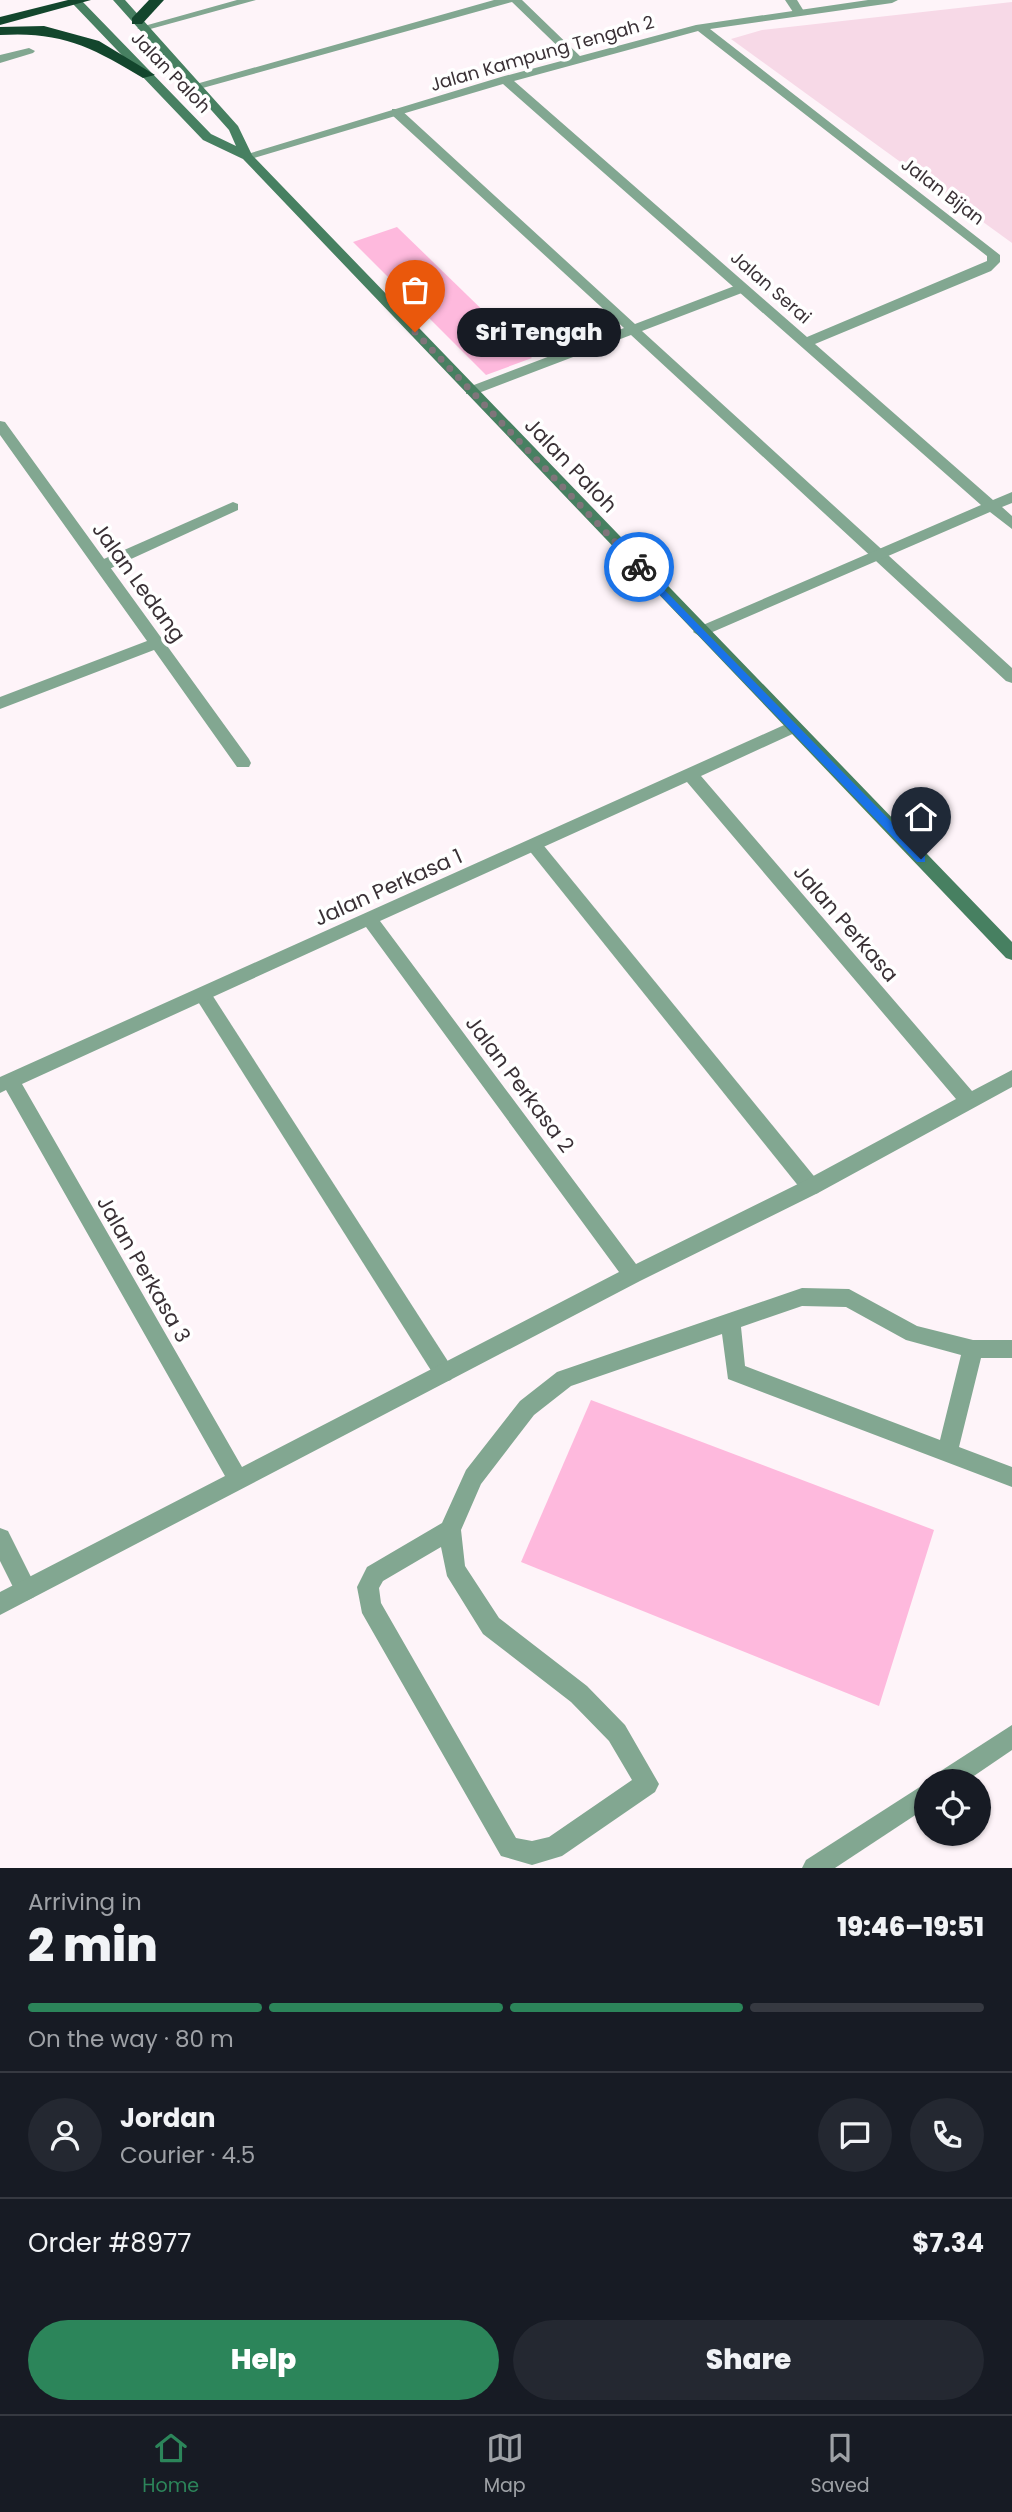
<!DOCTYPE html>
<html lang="en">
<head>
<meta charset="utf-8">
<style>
	:root { --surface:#171b24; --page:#242831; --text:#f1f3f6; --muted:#9ea1a6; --line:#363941; --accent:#2c855a }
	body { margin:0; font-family:Poppins,sans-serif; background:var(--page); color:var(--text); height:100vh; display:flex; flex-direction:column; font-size:26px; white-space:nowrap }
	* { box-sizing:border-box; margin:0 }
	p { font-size:23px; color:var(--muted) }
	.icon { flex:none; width:38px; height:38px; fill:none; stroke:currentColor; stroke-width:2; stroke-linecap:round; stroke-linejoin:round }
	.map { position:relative; height:1868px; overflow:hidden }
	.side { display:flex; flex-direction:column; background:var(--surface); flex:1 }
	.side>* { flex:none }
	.buttons { position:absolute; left:914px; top:1769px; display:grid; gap:14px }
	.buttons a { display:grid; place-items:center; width:77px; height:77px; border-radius:50%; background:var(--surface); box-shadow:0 2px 5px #0004; font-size:35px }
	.pin { position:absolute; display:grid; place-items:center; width:60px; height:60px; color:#fff; margin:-72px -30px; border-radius:50% 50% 50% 0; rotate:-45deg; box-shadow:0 0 7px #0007 }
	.pin .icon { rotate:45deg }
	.courier { position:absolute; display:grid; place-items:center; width:70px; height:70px; margin:-35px; border:5px solid #1a73e8; border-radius:50%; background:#fff; color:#222; box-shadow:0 2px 9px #0007 }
	.bubble { position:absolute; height:49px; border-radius:24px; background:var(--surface); box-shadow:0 2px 5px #0004; font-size:23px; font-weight:800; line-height:49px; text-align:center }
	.summary em { font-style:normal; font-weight:800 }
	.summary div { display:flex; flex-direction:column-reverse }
	.summary { display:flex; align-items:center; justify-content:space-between; height:119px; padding:0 28px }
	h1 { font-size:46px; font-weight:800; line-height:52px }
	.bar { display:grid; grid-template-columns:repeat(4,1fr); gap:10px 7px; align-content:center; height:84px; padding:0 28px }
	.bar i { height:9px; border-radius:5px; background:var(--line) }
	.bar .current { background:var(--accent) }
	.bar p { grid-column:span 4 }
	.line { display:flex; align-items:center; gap:18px; padding:0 28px; border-top:2px solid var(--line) }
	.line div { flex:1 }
	.round { display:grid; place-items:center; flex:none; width:74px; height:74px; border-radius:37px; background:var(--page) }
	.cta { display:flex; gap:14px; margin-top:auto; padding:14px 28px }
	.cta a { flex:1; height:80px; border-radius:42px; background:var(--accent); color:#fff; font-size:28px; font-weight:800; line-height:80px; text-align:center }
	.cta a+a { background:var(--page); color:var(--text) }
	.dock { display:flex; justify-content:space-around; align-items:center; height:98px; border-top:2px solid var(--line); background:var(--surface); font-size:19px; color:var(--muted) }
	.dock a { display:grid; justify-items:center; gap:4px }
	.dock .current { color:var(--accent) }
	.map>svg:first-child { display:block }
	.green { fill:#f7d9e7 }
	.building { fill:#feb9dd }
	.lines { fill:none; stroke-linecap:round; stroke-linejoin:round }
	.lane { fill:#82a791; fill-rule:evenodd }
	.street { fill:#82a791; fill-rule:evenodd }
	.secondary { fill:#478061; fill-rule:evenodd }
	.highway { fill:#13462d; fill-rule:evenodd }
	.route { fill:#1a73e8 }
	.done { stroke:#7f757a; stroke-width:7; stroke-dasharray:0 12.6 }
	.labels { text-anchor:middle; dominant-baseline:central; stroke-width:7; stroke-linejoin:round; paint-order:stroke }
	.far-street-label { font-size:18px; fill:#3a3136; stroke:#fff }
	.street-label { font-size:21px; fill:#3a3136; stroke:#fff }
</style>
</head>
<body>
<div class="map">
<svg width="1012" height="1868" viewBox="0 0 1012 1868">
	<rect width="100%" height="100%" fill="#fef4f9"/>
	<polygon class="green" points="1012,2 1012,243 731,39 762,30"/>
	<g class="building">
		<polygon points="397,227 532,358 486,375 353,242"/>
		<polygon points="591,1400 934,1530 879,1706 521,1562"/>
	</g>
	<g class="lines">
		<g class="lane">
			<polygon points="494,0 522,0 582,58 582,62 574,62 512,2 199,89 189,86"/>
			<polygon points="785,0 797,0 805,13 803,15 795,15"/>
			<polygon points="392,109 400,109 635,324 737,285 747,285 747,291 642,331 1012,668 1012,683 1006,681 631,335 476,394 466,394 466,388 624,328 392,115"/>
			<polygon points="233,502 238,504 238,510 107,570 102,571 94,566 97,562"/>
			<polygon points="534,839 540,841 818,1181 821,1187 818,1193 811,1195 804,1193 528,849 526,845 528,841"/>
			<polygon points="203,988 209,990 451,1366 454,1373 451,1380 444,1382 437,1380 197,1000 194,995 197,990"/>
			<path d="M802,1288L849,1289L917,1326L973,1340H1012V1358H981L959,1447L1012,1467V1487L728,1379L722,1334L571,1386L534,1415L481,1484L461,1530L465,1566L499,1618L587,1686L625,1725L659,1784L655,1792L562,1856L532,1865L501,1856L362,1613L357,1587L367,1567L442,1523L466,1470L520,1401L557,1372ZM802,1306L846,1307L906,1340L961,1355L940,1440L745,1366L741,1327ZM441,1547L447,1576L483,1634L571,1702L609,1741L632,1780L549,1837L532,1841L516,1838L381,1603L379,1588L383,1581Z"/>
			<polygon points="0,1528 8,1531 34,1583 37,1590 34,1597 26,1601 18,1597 0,1561"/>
		</g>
		<g class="street">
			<polygon points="237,0 256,0 143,31 137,28"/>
			<path d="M868,0H898L892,3L710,29L1000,255V262L991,271L815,344L993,500L1012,492V503L1002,507L1012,516V529L990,512L701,637L693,632L696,628L981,505L503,84L251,159L241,156L501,77L696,25ZM698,31L987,256V261L807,337L514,81Z"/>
			<polygon points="29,48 35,51 33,53 0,63 0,55"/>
			<polygon points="0,421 5,422 249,759 251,763 249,767 237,767 154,650 0,709 0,697 147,641 0,435"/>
			<path d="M793,721L799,723L801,727L799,731L701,776L972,1091L1012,1070V1087L818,1193L640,1281L0,1615V1592L225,1476L6,1090L0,1093V1077ZM687,782L956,1099L804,1181L636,1264L380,921ZM366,927L619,1272L242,1467L22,1084Z"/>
			<polygon points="1012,1725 1012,1750 965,1782 933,1782 936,1774"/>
			<polygon points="926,1783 926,1808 835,1868 802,1868 806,1860"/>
		</g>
		<polygon class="secondary" points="73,0 81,0 211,134 236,146 229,130 113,0 125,0 238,126 252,155 1012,942 1012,960 1006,958 243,159 203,140 73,4"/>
		<g class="highway">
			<polygon points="68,0 91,0 0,25 0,17"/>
			<polygon points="149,0 164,0 142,24 132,24 132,18"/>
			<path d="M44,26L99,41L155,75L143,78C92,47 61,31 0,35V27Z"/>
		</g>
	</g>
	<polygon class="route" points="639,564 925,856 925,862 917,862 635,569"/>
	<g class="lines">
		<polyline class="done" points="415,332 639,567"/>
	</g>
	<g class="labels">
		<g class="far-street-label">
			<text transform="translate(542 53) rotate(-16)">Jalan Kampung Tengah 2</text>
			<text transform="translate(171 72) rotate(46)">Jalan Paloh</text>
			<text transform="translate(943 191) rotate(37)">Jalan Bijan</text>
			<text transform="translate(771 287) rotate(41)">Jalan Serai</text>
		</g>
		<g class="street-label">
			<text transform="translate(571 465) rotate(46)">Jalan Paloh</text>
			<text transform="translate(139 582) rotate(54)">Jalan Ledang</text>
			<text transform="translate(388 887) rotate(-24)">Jalan Perkasa 1</text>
			<text transform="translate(846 923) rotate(49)">Jalan Perkasa</text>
			<text transform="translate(520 1084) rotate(53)">Jalan Perkasa 2</text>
			<text transform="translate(144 1269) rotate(60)">Jalan Perkasa 3</text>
		</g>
	</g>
</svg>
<div class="buttons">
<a><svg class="icon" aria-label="locate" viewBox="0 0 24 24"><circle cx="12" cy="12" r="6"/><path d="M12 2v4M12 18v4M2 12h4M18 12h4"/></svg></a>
</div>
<div class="pin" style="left:415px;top:332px;background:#ea580c"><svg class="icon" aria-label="bag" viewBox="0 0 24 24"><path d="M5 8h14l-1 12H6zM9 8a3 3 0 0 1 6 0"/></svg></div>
<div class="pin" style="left:921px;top:859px;background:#1f2937"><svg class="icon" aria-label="home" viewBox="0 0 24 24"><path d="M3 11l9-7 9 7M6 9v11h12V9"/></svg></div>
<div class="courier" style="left:639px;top:567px"><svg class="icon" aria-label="bike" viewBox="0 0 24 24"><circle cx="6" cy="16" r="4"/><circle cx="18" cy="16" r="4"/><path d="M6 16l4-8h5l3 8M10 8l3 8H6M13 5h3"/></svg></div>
<div class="bubble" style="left:457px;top:308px;width:164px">Sri Tengah</div>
</div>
<section class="side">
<div class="summary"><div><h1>2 min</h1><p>Arriving in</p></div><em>19:46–19:51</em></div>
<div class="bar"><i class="current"></i><i class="current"></i><i class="current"></i><i></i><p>On the way · 80 m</p></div>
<div class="line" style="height:126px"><a class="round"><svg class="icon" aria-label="person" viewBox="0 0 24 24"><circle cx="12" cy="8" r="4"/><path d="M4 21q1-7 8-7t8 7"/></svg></a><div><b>Jordan</b><p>Courier · 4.5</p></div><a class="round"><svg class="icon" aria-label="chat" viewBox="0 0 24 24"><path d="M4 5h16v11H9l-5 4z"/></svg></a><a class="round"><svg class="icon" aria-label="phone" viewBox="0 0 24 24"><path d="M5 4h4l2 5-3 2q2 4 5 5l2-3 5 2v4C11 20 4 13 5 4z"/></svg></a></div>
<div class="line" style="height:91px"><div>Order #8977</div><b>$7.34</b></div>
<div class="cta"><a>Help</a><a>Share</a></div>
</section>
<nav class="dock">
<a class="current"><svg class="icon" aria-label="home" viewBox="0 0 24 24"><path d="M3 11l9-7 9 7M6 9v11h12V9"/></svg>Home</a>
<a><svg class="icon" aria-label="map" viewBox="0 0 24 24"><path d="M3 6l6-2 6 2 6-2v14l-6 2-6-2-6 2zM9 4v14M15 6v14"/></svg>Map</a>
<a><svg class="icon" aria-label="saved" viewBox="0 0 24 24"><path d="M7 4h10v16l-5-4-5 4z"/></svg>Saved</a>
</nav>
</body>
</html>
